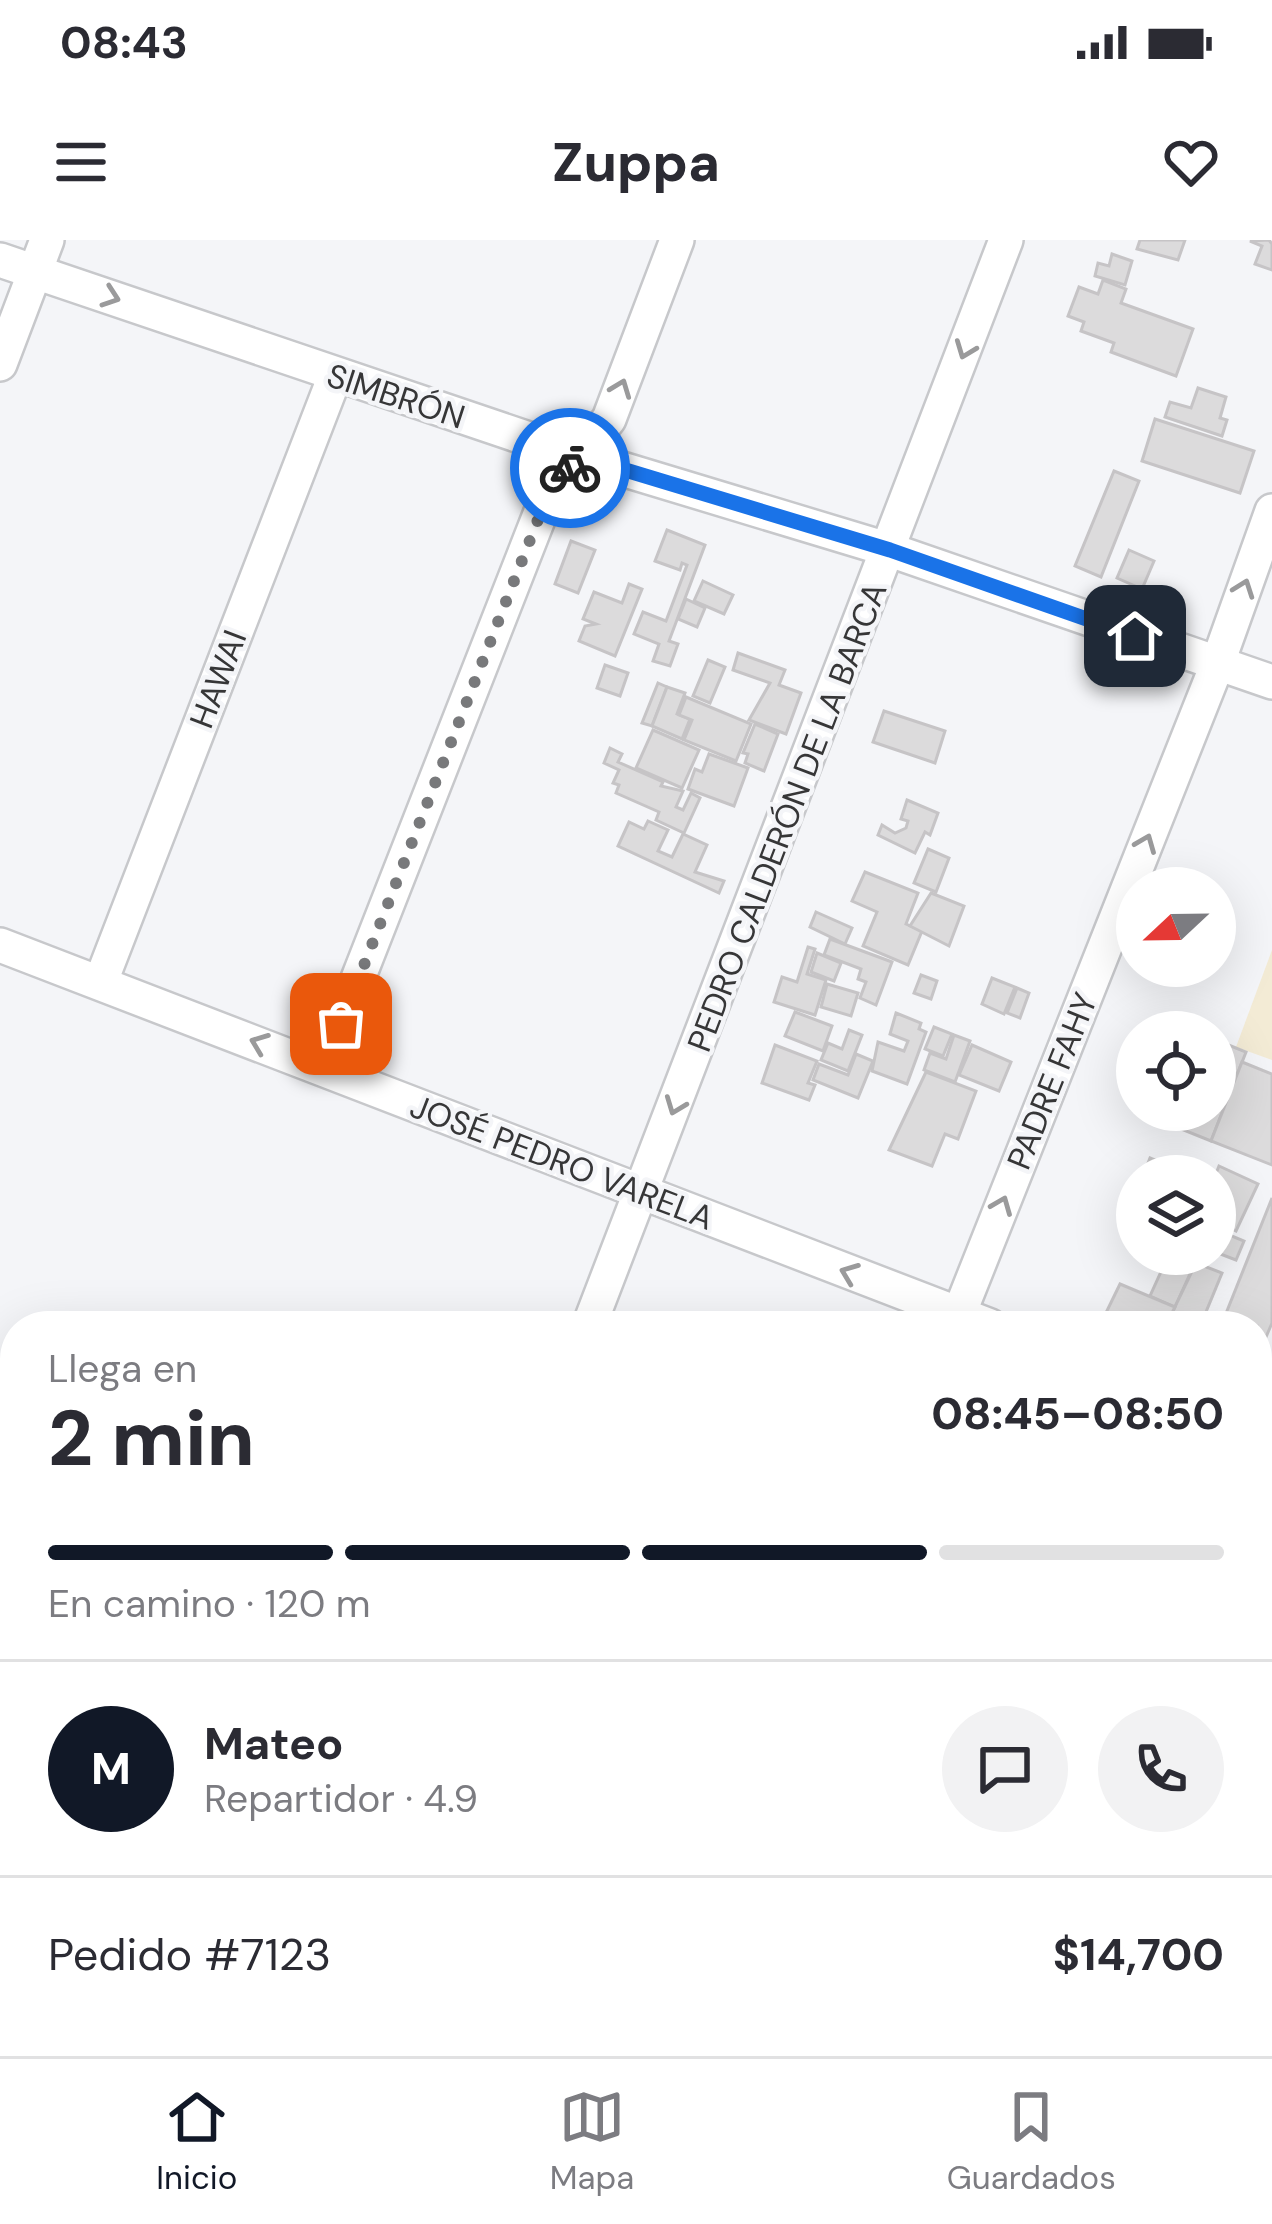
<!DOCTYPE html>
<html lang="es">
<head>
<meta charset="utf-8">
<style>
	:root { --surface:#fff; --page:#f2f2f3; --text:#2b2b33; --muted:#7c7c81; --line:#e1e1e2; --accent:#111827 }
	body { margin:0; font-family:"DM Sans",sans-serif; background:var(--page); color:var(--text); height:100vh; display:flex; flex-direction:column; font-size:45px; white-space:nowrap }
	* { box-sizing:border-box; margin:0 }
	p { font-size:39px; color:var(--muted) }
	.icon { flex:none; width:66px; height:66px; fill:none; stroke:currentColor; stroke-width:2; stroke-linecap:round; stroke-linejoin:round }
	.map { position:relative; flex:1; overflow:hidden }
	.details { position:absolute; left:0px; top:1071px; width:1272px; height:747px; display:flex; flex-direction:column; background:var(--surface); border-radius:48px 48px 0 0; box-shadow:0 12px 48px #0002 }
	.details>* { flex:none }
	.needle { width:78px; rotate:248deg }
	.fabs { position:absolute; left:1116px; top:627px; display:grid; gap:24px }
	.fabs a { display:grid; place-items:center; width:120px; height:120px; border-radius:50%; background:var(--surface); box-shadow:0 12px 48px #0002; font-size:60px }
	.pin { position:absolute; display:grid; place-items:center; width:102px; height:102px; color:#fff; margin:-51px; border-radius:24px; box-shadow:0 6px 18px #0006 }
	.courier { position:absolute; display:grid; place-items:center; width:120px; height:120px; margin:-60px; border:9px solid #1a73e8; border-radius:50%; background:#fff; color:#222; box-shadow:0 3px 15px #0007 }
	.overview em { font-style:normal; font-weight:800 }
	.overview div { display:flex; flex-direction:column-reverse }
	.overview { display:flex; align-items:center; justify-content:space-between; height:204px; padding:0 48px }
	h1 { font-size:78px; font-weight:800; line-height:90px }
	.bar { display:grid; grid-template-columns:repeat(4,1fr); gap:18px 12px; align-content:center; height:144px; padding:0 48px }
	.bar i { height:15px; border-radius:9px; background:var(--line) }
	.bar .selected { background:var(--accent) }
	.bar p { grid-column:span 4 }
	.line { display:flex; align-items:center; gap:30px; padding:0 48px; border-top:3px solid var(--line) }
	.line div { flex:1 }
	.round { display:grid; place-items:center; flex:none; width:126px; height:126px; border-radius:63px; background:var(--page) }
	.status { display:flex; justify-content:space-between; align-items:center; height:84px; padding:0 60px; background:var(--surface); direction:ltr }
	.status svg { height:33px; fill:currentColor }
	header { display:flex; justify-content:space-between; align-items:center; height:156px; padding:0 48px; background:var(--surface); font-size:54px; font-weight:800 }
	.dock { display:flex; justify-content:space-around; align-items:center; height:168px; border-top:3px solid var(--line); background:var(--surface); font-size:33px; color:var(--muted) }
	.dock a { display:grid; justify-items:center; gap:6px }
	.dock .selected { color:var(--accent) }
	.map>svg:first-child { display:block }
	.education { fill:#f3ebd5 }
	.green { fill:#cce0d4 }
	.building { fill:#dcdbdc; stroke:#c6c4c6; stroke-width:3 }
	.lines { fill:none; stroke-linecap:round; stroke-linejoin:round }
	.minor-casing { stroke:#c7c8cb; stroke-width:38 }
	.secondary-casing { stroke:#c7c8cb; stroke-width:50 }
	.path { stroke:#9b9b9d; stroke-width:6; stroke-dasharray:12 6; stroke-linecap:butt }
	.minor { stroke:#fff; stroke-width:33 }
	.secondary { stroke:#fff; stroke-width:45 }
	.oneway { stroke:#9a9a9b }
	.done { stroke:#78797b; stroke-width:12; stroke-dasharray:0 21.6 }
	.route { stroke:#1a73e8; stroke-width:15 }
	.labels { text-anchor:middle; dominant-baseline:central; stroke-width:9; stroke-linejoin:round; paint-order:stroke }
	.street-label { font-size:33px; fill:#363637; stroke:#f4f5f8 }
</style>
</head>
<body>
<div class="status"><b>08:43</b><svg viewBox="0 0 49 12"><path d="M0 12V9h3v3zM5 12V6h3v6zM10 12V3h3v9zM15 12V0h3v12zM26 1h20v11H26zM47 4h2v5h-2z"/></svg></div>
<header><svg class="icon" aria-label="menu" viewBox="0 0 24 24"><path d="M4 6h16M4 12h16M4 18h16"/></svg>Zuppa<svg class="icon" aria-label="heart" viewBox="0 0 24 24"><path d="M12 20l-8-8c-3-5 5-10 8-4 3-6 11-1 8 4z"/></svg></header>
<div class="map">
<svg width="1272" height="1816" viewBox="0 0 1272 1816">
	<rect width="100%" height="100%" fill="#f4f5f8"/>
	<polygon class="education" points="1272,710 1272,820 1236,807"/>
	<g class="green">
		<polygon points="0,1522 15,1528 15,1786 0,1776"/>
		<polygon points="43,1803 286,1803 280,1816 64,1816"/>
	</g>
	<g class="building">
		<polygon points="1140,0 1185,0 1178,20 1137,9"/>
		<polygon points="1269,0 1272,4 1272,30 1255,24 1262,6 1250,1"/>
		<polygon points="1112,14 1132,21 1125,45 1095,36 1098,23 1109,26"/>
		<polygon points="1103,40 1126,49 1121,63 1193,89 1176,136 1111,112 1114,103 1081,91 1084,82 1068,76 1079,47 1098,54"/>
		<polygon points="1198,148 1226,157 1220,178 1227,180 1222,196 1165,177 1170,162 1191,168"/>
		<polygon points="1155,179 1254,211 1240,253 1142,221"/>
		<polygon points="1114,231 1139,241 1101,337 1075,326"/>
		<polygon points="667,290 705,305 669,401 678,404 670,426 653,421 659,404 634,394 643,372 666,381 687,325 682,323 680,330 655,321"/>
		<polygon points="571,301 595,310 578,353 555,344"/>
		<polygon points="1129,310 1154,321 1142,349 1117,338"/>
		<polygon points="703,341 733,355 724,374 694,361"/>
		<polygon points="629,344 642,349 615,416 579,401 585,386 596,384 583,379 594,352 622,363"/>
		<polygon points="686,359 705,368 697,387 678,379"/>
		<polygon points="738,413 785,430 779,445 801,453 786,494 749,480 770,443 733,430"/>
		<polygon points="708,420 725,427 710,463 693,456"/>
		<polygon points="605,425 628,433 620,456 597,448"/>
		<polygon points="658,443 667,447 652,486 642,483"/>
		<polygon points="667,447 685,453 677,474 690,479 682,499 652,486"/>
		<polygon points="686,457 751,484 736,521 684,500 692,480 679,475"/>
		<polygon points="884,471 945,491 935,523 873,502"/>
		<polygon points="755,484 778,494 764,531 745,523 748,514 743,513"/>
		<polygon points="653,490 699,510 682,548 636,528"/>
		<polygon points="610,508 622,514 618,522 663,542 661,546 683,551 676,567 683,570 691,553 700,558 684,593 656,580 659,572 616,553 619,545 613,543 619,530 604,523"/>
		<polygon points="709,514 748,528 734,566 688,549 695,529 702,532"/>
		<polygon points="907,560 938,573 930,595 925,592 915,613 878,595 882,585 895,593 906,588 908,581 901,579"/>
		<polygon points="648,581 668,590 658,611 672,617 683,594 707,605 695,632 724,641 719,653 618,606 629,582 644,589"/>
		<polygon points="928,609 949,618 936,652 914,643"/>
		<polygon points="865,632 918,653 906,684 922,691 908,725 863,706 877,672 852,661"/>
		<polygon points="931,653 964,666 949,706 910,686"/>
		<polygon points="816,672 852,688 845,704 810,687"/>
		<polygon points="830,699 892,722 876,765 860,758 866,742 858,739 861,729 824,715"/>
		<polygon points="808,707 815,709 807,734 826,740 815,775 774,762 782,737 797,742"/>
		<polygon points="817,713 841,723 834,741 811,732"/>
		<polygon points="921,735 937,741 931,759 914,753"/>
		<polygon points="992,738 1015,747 1004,774 982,764"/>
		<polygon points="827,744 858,753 851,776 821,767"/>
		<polygon points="1017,748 1029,753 1020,778 1007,773"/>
		<polygon points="795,772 832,786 823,811 785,796"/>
		<polygon points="896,773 921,783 919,789 926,792 907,844 872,831 878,802 904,811 908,801 890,794"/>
		<polygon points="934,787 952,794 943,816 925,809"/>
		<polygon points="849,790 862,795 848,831 821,820 828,803 842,809"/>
		<polygon points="954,795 970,801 955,842 924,830 930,813 946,819"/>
		<polygon points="1226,804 1246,812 1211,901 1166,883 1172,870 1215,870 1215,816 1220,818"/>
		<polygon points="775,805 817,821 808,843 815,845 809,860 762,843"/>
		<polygon points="972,805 1011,822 999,851 959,835"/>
		<polygon points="856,814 873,821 858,858 813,840 819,824 848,835"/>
		<polygon points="1242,822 1272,834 1272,925 1211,901"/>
		<polygon points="926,832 976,851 958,899 945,894 932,926 889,910"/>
		<polygon points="1150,918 1169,926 1165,936 1143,936"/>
		<polygon points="1219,926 1258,944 1236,991 1215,981 1215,936"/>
		<polygon points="1272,958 1272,1083 1257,1118 1257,1086 1221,1086"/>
		<polygon points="1215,989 1244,1001 1236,1020 1215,1012"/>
		<polygon points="1169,1014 1186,1021 1190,1014 1199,1014 1175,1067 1150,1056"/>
		<polygon points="1196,1023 1222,1033 1201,1084 1172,1073"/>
		<polygon points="1120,1044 1175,1067 1172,1073 1198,1082 1197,1086 1101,1083"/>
		<polygon points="1266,1462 1272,1465 1272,1525 1257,1519 1257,1485"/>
		<polygon points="350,1803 610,1803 604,1816 344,1816"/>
		<polygon points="610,1803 659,1803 654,1816 604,1816"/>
		<polygon points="659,1803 676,1803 700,1812 654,1816"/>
	</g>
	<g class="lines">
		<g class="minor-casing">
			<g id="minor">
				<polyline points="0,20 579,216 890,310 1272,442"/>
				<polyline points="0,124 47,0"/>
				<polyline points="0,705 990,1086"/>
				<polyline points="101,741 335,136"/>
				<polyline points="323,828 548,254 609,179 677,0"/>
				<polyline points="959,1074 1217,425 1272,271"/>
				<polyline points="589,1086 1006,0"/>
				<polyline points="1257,1192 1272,1198"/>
				<polyline points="0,1495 15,1500"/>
				<polyline points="802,1803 835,1816"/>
				<polyline points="298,1816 304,1803"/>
			</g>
		</g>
		<g class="secondary-casing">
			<g id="secondary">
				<polyline points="1257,1797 1272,1760"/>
				<polyline points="0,1815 2,1816"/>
			</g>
		</g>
		<polyline class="path" points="15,1657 6,1697 15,1726"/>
		<use href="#minor" class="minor"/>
		<use href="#secondary" class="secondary"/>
	</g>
	<defs><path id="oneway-chevron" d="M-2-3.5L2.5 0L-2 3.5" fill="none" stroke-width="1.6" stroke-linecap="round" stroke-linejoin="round" transform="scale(3)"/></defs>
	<g class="oneway">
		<use href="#oneway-chevron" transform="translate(111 57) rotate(19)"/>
		<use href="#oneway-chevron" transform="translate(965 110) rotate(111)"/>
		<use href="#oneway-chevron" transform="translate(621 148) rotate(-69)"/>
		<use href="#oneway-chevron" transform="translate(1244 348) rotate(-70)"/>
		<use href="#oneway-chevron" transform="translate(1146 603) rotate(-68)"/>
		<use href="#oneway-chevron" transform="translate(259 803) rotate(-159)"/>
		<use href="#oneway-chevron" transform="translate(675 866) rotate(111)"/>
		<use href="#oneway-chevron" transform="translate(1002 965) rotate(-68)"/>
		<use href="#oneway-chevron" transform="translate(849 1033) rotate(-159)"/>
	</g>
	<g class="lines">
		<polyline class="done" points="341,784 548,254 570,228"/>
		<polyline class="route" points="570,228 579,216 890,310 1135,396"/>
	</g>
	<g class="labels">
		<g class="street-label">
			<text transform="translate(396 156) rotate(18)">SIMBRÓN</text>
			<text transform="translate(218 439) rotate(-69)">HAWAI</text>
			<text transform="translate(787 577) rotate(-69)">PEDRO CALDERÓN DE LA BARCA</text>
			<text transform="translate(1052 841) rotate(-68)">PADRE FAHY</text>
			<text transform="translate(562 922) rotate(21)">JOSÉ PEDRO VARELA</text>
		</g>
	</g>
</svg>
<div class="fabs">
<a><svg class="needle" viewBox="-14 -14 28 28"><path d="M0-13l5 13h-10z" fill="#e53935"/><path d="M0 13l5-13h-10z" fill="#7c7c81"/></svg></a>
<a><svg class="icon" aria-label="locate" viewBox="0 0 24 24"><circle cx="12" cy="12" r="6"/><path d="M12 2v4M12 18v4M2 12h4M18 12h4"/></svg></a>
<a><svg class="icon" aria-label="layers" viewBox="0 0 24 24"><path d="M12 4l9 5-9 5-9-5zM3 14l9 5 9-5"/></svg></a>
</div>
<div class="pin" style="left:341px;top:784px;background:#ea580c"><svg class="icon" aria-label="bag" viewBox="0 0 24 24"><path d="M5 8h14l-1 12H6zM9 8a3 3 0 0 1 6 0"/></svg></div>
<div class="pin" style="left:1135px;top:396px;background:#1f2937"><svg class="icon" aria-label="home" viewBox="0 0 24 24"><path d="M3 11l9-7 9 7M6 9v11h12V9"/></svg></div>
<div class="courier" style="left:570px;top:228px"><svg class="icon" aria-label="bike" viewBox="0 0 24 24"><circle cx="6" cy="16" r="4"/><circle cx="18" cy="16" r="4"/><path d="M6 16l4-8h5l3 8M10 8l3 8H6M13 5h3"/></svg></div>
<section class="details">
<div class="overview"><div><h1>2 min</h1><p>Llega en</p></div><em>08:45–08:50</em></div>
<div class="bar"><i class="selected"></i><i class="selected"></i><i class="selected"></i><i></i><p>En camino · 120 m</p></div>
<div class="line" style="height:216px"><b class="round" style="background:var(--accent);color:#fff">M</b><div><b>Mateo</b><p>Repartidor · 4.9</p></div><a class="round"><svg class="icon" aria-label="chat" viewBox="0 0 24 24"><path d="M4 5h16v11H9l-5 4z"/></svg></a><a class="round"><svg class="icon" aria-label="phone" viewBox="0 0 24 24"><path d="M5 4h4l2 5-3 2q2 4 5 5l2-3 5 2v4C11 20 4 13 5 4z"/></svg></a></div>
<div class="line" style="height:156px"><div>Pedido #7123</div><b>$14,700</b></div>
</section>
</div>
<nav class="dock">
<a class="selected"><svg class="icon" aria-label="home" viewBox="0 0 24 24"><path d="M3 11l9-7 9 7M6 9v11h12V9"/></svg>Inicio</a>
<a><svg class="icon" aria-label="map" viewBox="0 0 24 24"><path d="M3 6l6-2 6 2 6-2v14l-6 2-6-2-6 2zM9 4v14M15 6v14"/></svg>Mapa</a>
<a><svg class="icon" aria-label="saved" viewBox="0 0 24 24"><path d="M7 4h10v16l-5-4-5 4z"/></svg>Guardados</a>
</nav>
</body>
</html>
